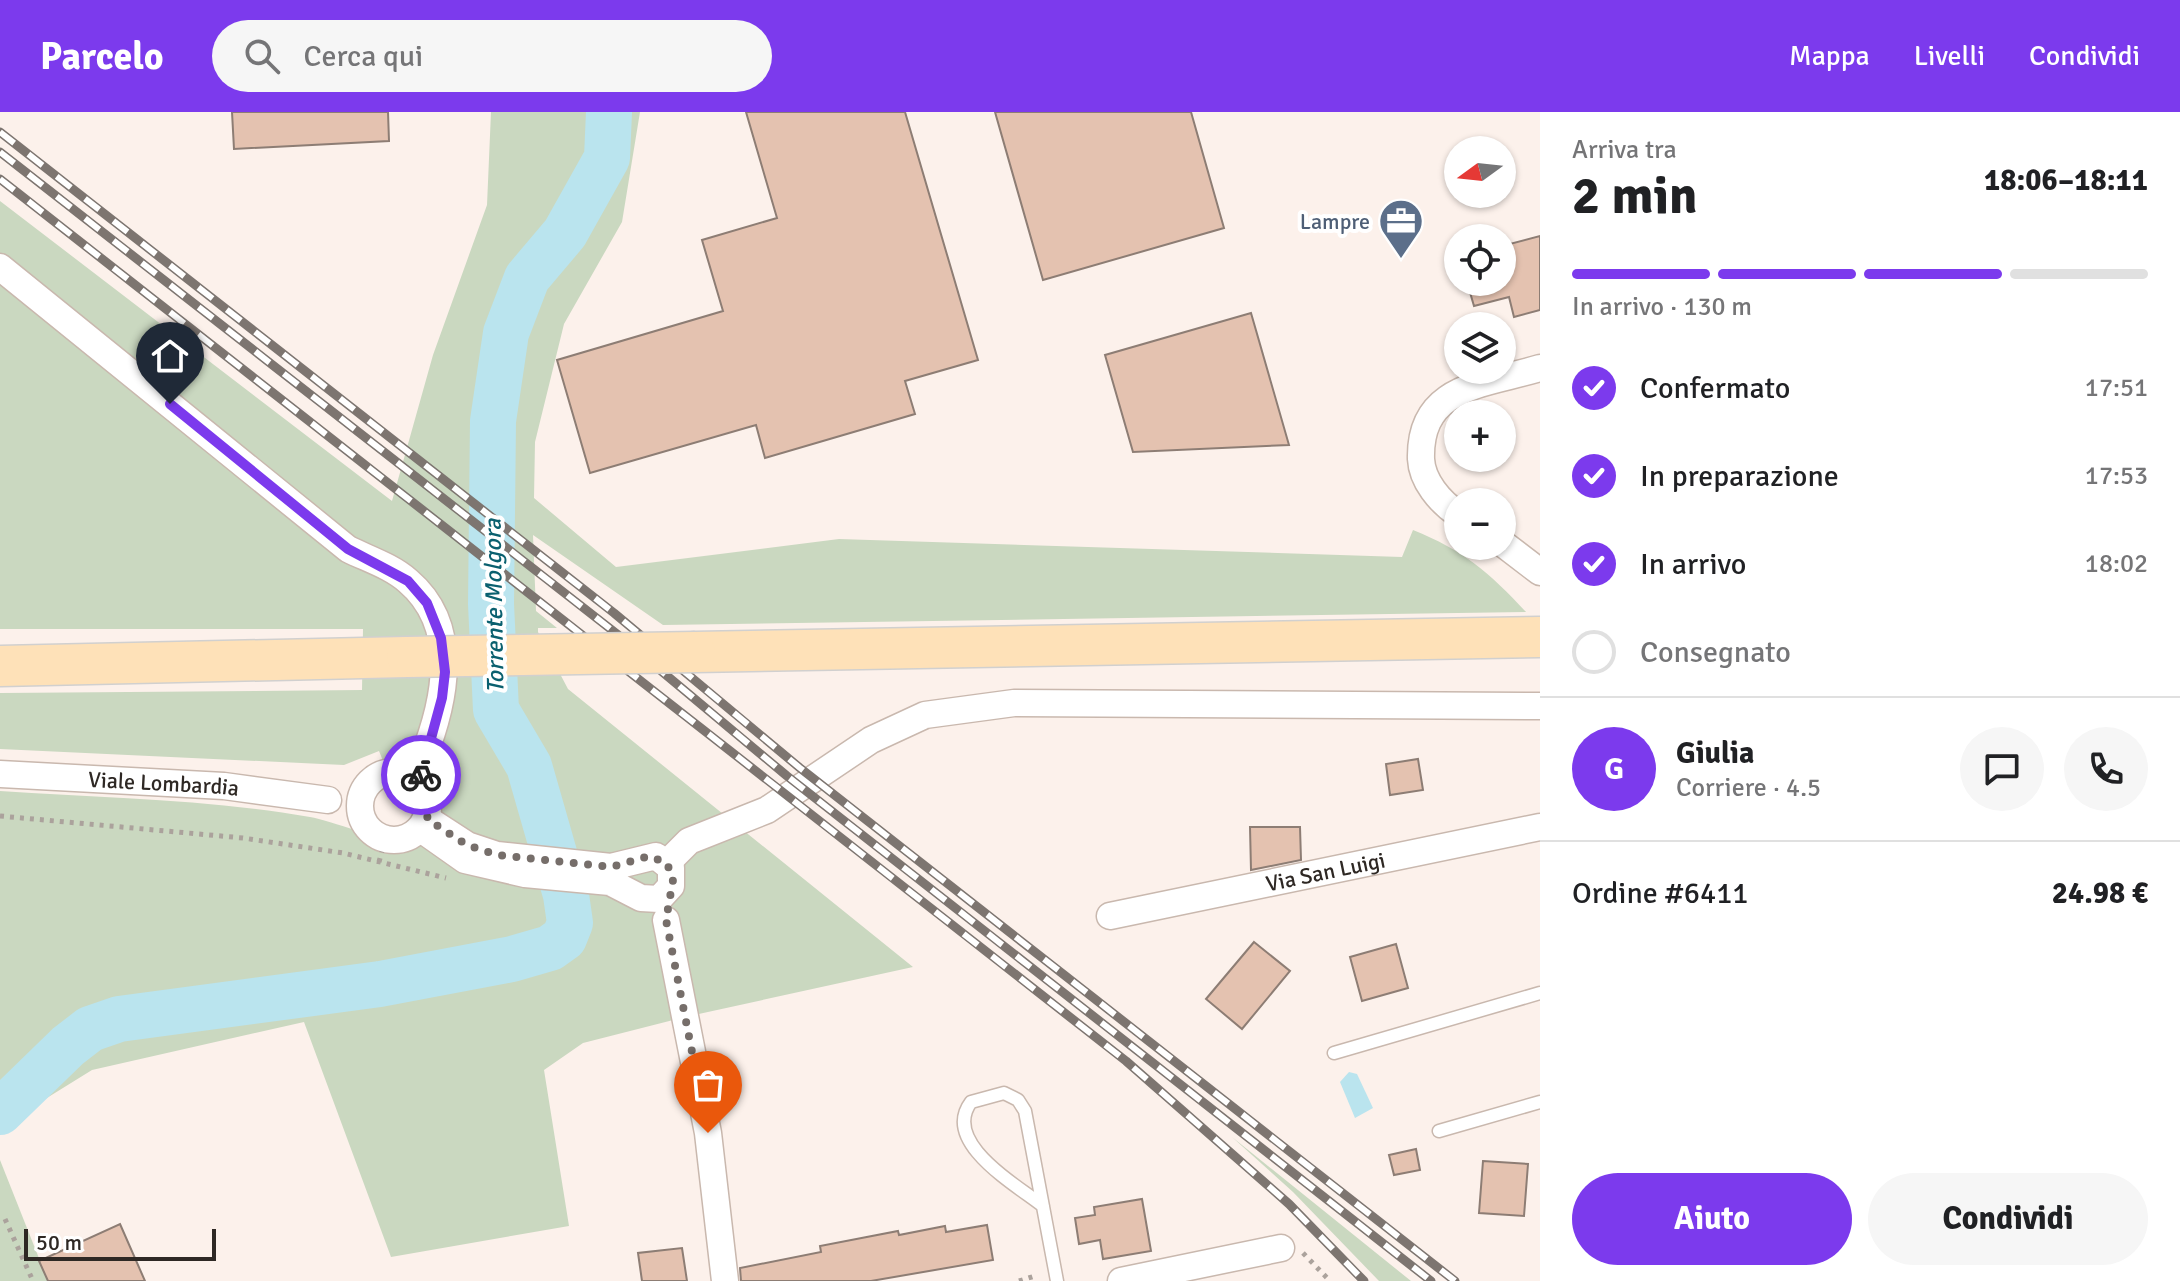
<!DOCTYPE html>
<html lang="it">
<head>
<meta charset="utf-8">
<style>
	:root { --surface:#fff; --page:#f6f6f6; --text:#202124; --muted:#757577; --line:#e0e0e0; --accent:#7c3aed }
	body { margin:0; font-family:Signika,sans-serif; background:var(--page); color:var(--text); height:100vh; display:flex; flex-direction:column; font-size:30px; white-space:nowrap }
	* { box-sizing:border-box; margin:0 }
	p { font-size:26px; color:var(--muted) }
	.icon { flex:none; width:44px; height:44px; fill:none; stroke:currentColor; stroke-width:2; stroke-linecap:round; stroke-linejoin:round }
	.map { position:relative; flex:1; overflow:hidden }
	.drawer { display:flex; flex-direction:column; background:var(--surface); width:640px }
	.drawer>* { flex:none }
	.needle { width:52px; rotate:255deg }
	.fabs { position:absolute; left:1444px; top:24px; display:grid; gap:16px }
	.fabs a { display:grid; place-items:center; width:72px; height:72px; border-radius:50%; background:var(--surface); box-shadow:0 2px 6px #0004; font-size:40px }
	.scale { position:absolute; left:24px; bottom:20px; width:192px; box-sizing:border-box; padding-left:8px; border:4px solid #2e2824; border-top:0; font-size:22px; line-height:28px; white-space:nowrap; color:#2e2824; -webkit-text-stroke:6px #fff; paint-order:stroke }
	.pin { position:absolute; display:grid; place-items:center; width:68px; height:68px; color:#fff; margin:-82px -34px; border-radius:50% 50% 50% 0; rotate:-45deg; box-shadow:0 0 8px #0007 }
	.pin .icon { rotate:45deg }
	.courier { position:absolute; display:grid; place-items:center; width:80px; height:80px; margin:-40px; border:6px solid #7c3aed; border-radius:50%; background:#fff; color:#222; box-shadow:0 2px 10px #0007 }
	.head em { font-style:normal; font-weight:700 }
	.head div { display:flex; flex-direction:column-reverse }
	.head { display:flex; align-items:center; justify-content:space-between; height:136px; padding:0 32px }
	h1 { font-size:52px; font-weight:700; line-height:60px }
	.bar { display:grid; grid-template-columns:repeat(4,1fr); gap:12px 8px; align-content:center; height:96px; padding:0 32px }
	.bar i { height:10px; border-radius:6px; background:var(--line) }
	.bar .active { background:var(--accent) }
	.bar p { grid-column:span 4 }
	.line { display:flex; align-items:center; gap:20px; padding:0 32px; border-top:2px solid var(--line) }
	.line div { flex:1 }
	.round { display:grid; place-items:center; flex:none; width:84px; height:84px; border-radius:42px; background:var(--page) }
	ol { padding:0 32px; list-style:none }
	li { display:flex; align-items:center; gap:24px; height:88px }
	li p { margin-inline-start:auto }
	li .icon { padding:8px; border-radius:50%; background:var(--accent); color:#fff; stroke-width:4 }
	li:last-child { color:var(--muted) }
	li i { width:44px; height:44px; border:4px solid var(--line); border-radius:50% }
	.button { display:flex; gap:16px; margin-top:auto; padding:16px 32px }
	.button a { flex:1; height:92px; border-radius:48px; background:var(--accent); color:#fff; font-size:32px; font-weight:700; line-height:92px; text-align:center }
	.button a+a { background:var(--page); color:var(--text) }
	header { display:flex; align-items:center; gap:48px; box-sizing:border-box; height:112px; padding:0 40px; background:var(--accent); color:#fff }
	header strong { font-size:38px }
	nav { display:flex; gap:44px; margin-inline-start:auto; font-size:28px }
	.search { width:560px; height:72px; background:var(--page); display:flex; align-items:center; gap:20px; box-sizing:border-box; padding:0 28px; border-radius:44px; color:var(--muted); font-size:30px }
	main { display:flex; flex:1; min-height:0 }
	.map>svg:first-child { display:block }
	.green { fill:#cad8c0 }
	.water { fill:#bae4ee }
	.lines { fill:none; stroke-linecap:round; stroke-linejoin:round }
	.river { stroke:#bae4ee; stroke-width:46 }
	.building { fill:#e4c2b0; stroke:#8d7d74; stroke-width:2 }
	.service-casing { stroke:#c9b8ae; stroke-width:15 }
	.minor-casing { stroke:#c9b8ae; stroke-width:29 }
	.primary-casing { stroke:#d1d0cf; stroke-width:43 }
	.path { stroke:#aba29c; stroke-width:5; stroke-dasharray:4 6; stroke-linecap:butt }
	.service { stroke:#fff; stroke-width:12 }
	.minor { stroke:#fff; stroke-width:26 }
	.primary { stroke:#fee1b8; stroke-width:40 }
	.rail-casing { stroke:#7d7570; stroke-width:9 }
	.rail { stroke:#fff; stroke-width:6; stroke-dasharray:18; stroke-linecap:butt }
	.primary-bridge-casing { stroke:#d1d0cf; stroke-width:43; stroke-linecap:butt }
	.primary-bridge { stroke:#fee1b8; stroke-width:40 }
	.done { stroke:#766e6a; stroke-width:8; stroke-dasharray:0 14.4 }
	.route { stroke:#7c3aed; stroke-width:10 }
	.labels { text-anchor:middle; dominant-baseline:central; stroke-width:8; stroke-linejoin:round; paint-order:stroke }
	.service-label { font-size:22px; fill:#4e5e75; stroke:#fff; text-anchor:end }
	.street-label { font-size:22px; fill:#2e2824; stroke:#fff }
	.water-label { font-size:24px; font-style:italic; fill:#0a606f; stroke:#fff }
</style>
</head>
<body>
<header>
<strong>Parcelo</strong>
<div class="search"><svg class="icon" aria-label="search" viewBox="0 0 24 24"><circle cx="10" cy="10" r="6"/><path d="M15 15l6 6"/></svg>Cerca qui</div>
<nav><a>Mappa</a><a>Livelli</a><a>Condividi</a></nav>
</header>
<main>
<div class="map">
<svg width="1540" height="1169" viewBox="0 0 1540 1169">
	<rect width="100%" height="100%" fill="#fcf1eb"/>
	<g class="green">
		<path d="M491,0H640L622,110L564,212L535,330L534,386L616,455L839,427L1402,445L1413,418C1463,438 1489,460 1526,500L663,513L533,423L536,499L557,516H538V520L568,577L913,855L685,905L583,931L544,958L569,1114L391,1145L304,910L92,958L0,1015V679C102,686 209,687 310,705C331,708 394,734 409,730C437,721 442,686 428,664C424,657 416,652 411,646L383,649L379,639L344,653L0,637V581L362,578L363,517H0V89L392,389L433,243L487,93Z"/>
		<polygon points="1232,1025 1411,1169 1379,1169 1293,1080"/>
		<polygon points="0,1048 48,1169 0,1169"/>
	</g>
	<polygon class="water" points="1349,960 1357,962 1373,996 1355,1006 1340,970"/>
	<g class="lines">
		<polyline class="river" points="0,1000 68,934 90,917 119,907 380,872 512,847 550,836 564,826 570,811 566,783 529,654 496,598 491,492 493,309 506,221 527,166 565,121 607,46 609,0"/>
	</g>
	<g class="building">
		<polygon points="232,0 388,0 389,29 234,37"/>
		<polygon points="746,0 905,0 978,248 905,269 915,302 765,346 756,313 590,361 557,248 723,199 702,128 777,106"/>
		<polygon points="995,0 1191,0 1224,116 1043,168"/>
		<polygon points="1540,124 1540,198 1514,205 1509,185 1474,194 1467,170 1502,170 1502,134"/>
		<polygon points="1251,201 1289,333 1133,340 1105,243"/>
		<polygon points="1418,647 1423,678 1390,683 1386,652"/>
		<polygon points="1250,715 1300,715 1301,748 1251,758"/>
		<polygon points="1254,830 1290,859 1242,917 1206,887"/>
		<polygon points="1396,832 1408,876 1362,889 1350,845"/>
		<polygon points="1416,1037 1420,1058 1394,1063 1389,1043"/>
		<polygon points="1483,1049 1528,1052 1524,1104 1479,1101"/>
		<polygon points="1142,1087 1151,1139 1103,1147 1100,1128 1079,1132 1075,1106 1095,1103 1094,1095"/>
		<polygon points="120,1112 145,1169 48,1169 39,1149"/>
		<polygon points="987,1113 993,1148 871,1169 741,1169 740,1156 821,1140 820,1134 898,1119 899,1123 945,1114 946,1120"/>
		<polygon points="682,1136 687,1169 642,1169 638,1141"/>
	</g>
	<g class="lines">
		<g class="service-casing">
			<g id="service">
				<polyline points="1334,941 1540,881"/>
				<polyline points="1439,1019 1540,990"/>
				<path d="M1043,1094C1015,1072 941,1030 971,990L1004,981L1018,988L1025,999L1057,1169"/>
			</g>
		</g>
		<g class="minor-casing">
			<g id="minor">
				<path d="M0,155L348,437C368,447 391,454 408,469C462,515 445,591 422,648"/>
				<path d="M1458,402C1440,390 1422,369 1421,347C1419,273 1484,273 1540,256"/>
				<polyline points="1502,431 1540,460"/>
				<circle cx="394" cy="694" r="34"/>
				<path id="s1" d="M0,662L224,674L328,688"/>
				<polyline points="421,717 465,748 525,762 610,770 641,786 659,787 671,774 671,756 656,744 611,755 497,743 467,733 427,707"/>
				<polyline points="667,751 689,729 767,698 871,628 925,603 1014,591 1540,594"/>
				<path id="s2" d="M1110,804L1540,715"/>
				<polyline points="666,808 708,1021 725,1169"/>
				<polyline points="1121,1169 1281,1136"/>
			</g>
		</g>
		<g class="primary-casing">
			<g id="primary">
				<polyline points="695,540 1540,525"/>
				<polyline points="0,554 407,545"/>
			</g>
		</g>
		<g class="path">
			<polyline points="0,704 243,726 343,741 446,766"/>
			<polyline points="379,750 385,728"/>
			<polyline points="5,1107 33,1169"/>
			<polyline points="1303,1141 1330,1169"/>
			<polyline points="1019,1169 1038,1163"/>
		</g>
		<use href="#service" class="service"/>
		<use href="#minor" class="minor"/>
		<use href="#primary" class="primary"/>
		<g class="rail-casing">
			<g id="rail">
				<polyline points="0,20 614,501 800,656 1455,1169"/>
				<polyline points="0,40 617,522 787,664 1431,1169"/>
				<polyline points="0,67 1126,949 1289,1092 1364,1169"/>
			</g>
		</g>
		<use href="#rail" class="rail"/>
		<g class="primary-bridge-casing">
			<polyline id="primary-bridge" points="407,545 695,540"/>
		</g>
		<use href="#primary-bridge" class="primary-bridge"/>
	</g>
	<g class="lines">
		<polyline class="done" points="421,663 429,696 427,707 467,733 497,743 611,755 649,744 667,751 673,768 666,808 708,1021"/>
		<polyline class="route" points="170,292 348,437 408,469 427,491 441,526 445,560 442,586 421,663"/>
	</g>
	<defs>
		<g id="office-pin" transform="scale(2.3)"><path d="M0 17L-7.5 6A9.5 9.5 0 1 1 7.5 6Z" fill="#5c6f8a" stroke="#fff"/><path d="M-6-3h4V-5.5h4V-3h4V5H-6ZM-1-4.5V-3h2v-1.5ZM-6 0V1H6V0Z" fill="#fff"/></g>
	</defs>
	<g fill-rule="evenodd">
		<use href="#office-pin" x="1401" y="109"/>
	</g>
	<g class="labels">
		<g class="service-label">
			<text x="1370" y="109">Lampre</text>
		</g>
		<g class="street-label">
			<text stroke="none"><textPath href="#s1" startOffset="164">Viale Lombardia</textPath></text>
			<text stroke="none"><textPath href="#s2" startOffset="220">Via San Luigi</textPath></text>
		</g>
		<g class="water-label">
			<text transform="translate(494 494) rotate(-91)">Torrente Molgora</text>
		</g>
	</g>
</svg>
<div class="fabs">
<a><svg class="needle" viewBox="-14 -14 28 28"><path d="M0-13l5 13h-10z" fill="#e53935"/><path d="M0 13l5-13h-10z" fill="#757577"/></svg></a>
<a><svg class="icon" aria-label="locate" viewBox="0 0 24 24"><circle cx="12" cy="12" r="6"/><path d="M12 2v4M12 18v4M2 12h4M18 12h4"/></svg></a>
<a><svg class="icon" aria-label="layers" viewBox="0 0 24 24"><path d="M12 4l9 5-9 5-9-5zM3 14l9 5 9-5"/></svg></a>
<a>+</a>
<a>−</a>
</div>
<div class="scale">50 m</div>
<div class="pin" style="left:708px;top:1021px;background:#ea580c"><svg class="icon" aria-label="bag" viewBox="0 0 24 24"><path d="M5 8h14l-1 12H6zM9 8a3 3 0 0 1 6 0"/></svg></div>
<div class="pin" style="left:170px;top:292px;background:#1f2937"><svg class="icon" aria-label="home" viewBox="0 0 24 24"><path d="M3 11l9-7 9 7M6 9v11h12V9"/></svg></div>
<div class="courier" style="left:421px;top:663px"><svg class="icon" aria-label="bike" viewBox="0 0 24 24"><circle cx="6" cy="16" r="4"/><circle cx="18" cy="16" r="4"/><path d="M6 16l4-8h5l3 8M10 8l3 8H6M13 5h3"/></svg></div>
</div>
<section class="drawer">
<div class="head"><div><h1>2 min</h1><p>Arriva tra</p></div><em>18:06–18:11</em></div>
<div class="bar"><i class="active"></i><i class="active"></i><i class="active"></i><i></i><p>In arrivo · 130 m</p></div>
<ol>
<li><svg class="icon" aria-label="check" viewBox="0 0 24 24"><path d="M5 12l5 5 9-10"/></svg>Confermato<p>17:51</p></li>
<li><svg class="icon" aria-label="check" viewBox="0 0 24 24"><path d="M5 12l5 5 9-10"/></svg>In preparazione<p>17:53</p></li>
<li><svg class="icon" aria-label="check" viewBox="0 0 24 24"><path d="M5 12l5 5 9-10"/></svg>In arrivo<p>18:02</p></li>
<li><i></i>Consegnato</li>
</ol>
<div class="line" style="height:144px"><b class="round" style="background:var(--accent);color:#fff">G</b><div><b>Giulia</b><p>Corriere · 4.5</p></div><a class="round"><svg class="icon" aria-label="chat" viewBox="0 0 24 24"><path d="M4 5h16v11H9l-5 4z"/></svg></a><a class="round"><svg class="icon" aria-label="phone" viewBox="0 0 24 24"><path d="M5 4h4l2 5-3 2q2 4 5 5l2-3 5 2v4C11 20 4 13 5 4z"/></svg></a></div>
<div class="line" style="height:104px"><div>Ordine #6411</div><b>24.98 €</b></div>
<div class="button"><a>Aiuto</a><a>Condividi</a></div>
</section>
</main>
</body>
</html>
